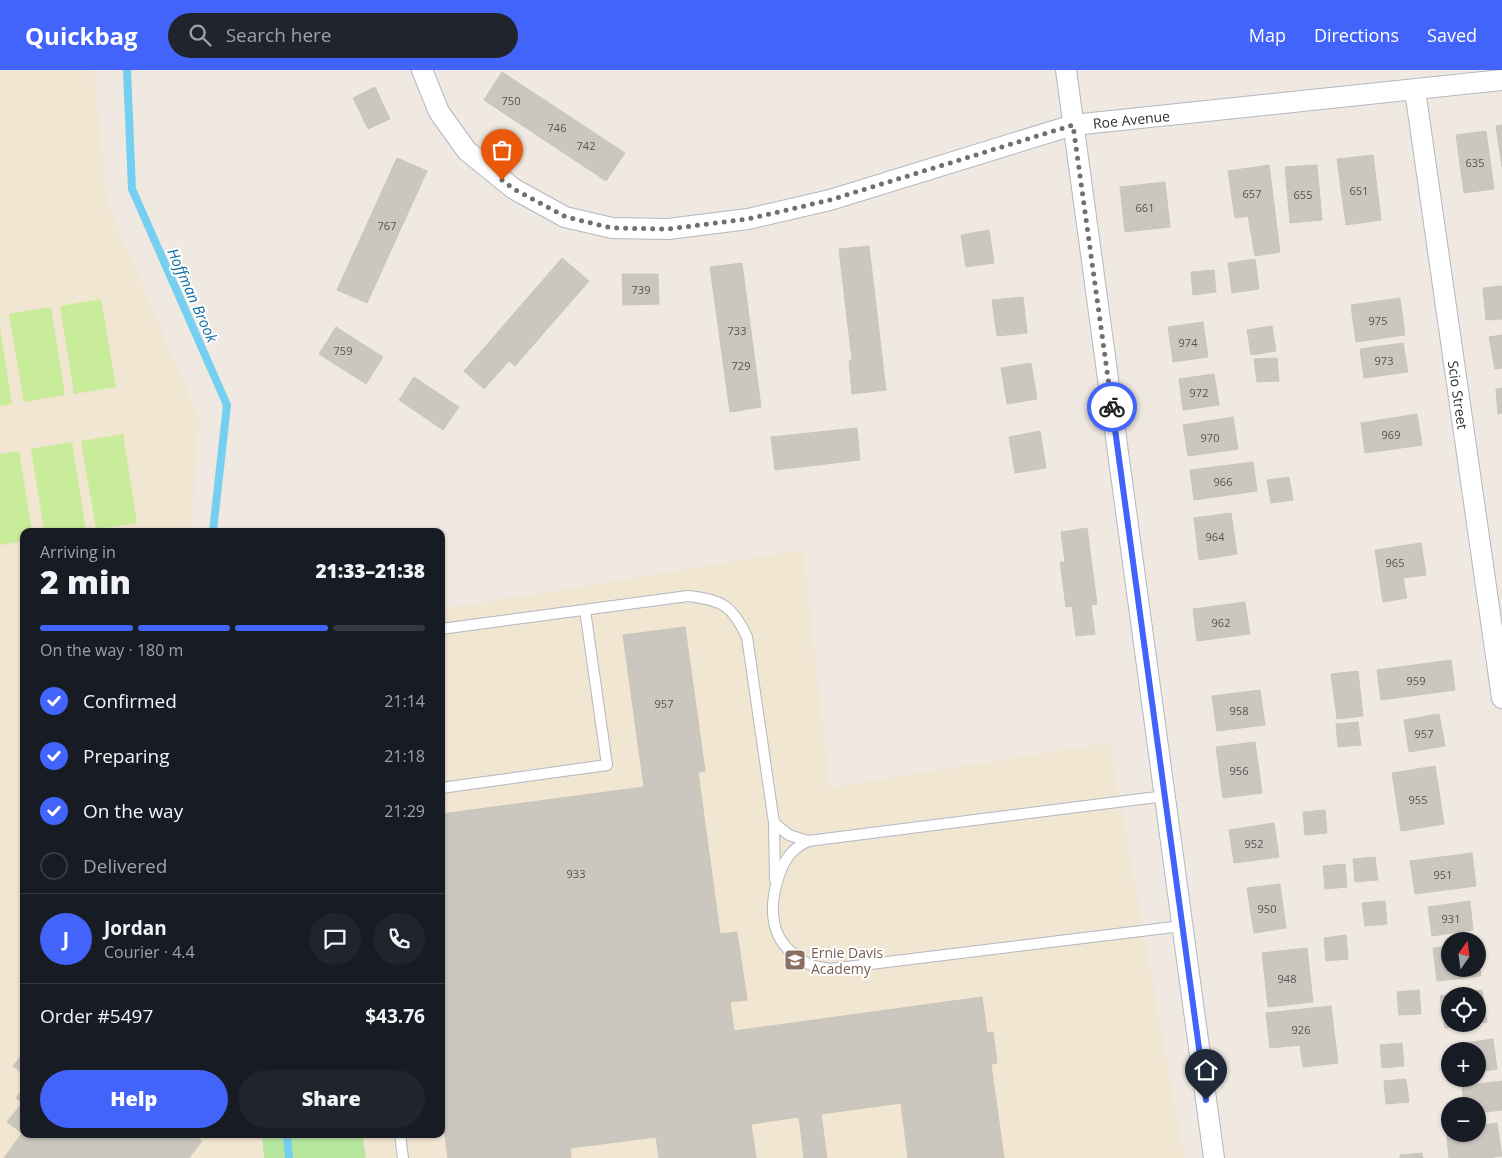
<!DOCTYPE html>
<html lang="en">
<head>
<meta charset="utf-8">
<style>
	:root { --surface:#171b24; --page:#20242c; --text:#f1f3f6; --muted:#9ea1a6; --line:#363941; --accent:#4264fb }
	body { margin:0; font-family:"Open Sans",sans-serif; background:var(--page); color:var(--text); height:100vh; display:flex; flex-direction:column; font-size:19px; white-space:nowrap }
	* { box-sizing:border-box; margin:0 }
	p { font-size:16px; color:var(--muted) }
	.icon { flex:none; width:28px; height:28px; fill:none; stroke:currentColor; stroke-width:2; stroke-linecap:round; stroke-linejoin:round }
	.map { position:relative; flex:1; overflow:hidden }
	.side { position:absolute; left:20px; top:458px; width:425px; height:610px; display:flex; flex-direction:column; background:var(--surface); border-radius:10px; box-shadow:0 1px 4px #0004 }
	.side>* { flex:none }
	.needle { width:32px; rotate:14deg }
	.buttons { position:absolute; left:1441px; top:862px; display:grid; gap:10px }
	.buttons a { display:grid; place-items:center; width:45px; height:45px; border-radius:50%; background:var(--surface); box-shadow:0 1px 4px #0004; font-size:25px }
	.pin { position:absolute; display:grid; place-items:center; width:42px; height:42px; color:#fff; margin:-51px -21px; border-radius:50% 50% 50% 0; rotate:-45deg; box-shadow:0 0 5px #0007 }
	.pin .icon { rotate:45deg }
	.courier { position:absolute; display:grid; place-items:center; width:50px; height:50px; margin:-25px; border:4px solid #4264fb; border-radius:50%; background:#fff; color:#222; box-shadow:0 1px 6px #0007 }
	.head em { font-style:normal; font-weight:800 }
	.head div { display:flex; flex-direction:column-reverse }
	.head { display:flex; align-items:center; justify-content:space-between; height:85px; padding:0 20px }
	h1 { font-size:32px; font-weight:800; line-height:38px }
	.bar { display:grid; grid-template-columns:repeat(4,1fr); gap:8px 5px; align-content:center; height:60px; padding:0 20px }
	.bar i { height:6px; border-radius:4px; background:var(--line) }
	.bar .current { background:var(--accent) }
	.bar p { grid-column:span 4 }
	.line { display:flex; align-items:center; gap:12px; padding:0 20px; border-top:1px solid var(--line) }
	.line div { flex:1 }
	.round { display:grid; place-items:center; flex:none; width:52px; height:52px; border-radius:26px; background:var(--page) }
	ol { padding:0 20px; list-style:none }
	li { display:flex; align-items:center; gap:15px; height:55px }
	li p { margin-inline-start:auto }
	li .icon { padding:5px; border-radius:50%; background:var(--accent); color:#fff; stroke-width:4 }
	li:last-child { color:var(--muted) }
	li i { width:28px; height:28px; border:2px solid var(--line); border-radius:50% }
	.action { display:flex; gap:10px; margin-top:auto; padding:10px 20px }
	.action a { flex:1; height:58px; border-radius:30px; background:var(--accent); color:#fff; font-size:20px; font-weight:800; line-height:58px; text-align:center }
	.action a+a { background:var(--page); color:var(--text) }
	header { display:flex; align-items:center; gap:30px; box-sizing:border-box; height:70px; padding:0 25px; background:var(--accent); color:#fff }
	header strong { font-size:24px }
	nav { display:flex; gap:28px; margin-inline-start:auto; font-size:18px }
	.search { width:350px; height:45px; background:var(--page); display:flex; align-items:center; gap:12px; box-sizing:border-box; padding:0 18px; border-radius:28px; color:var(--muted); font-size:19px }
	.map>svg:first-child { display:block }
	.education { fill:#f0e6d1 }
	.green { fill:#b6e59e }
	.pitch { fill:#c9ec9a }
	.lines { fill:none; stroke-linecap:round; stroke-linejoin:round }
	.stream { stroke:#75cff0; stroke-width:8 }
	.building { fill:#cbc7bf; stroke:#cbc5ba }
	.lane-casing { stroke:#b4b7c1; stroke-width:12 }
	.street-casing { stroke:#b4b7c1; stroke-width:22 }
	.lane { stroke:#fff; stroke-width:10 }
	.street { stroke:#fff; stroke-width:20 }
	.done { stroke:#726f6d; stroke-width:5; stroke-dasharray:0 9 }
	.route { stroke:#4264fb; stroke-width:6 }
	.labels { text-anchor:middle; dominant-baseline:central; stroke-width:4; stroke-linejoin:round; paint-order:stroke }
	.number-label { font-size:11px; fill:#555452 }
	.street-label { font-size:14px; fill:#2e2e2e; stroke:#fff }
	.education-label { font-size:14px; fill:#785e54; stroke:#fff; text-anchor:start }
	.water-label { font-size:15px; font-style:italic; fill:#0d6fa3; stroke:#fff }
</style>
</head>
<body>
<header>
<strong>Quickbag</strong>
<div class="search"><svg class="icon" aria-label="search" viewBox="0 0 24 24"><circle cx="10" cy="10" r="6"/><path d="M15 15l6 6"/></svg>Search here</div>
<nav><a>Map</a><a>Directions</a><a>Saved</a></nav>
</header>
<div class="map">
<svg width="1502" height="1088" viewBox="0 0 1502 1088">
	<rect width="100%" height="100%" fill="#efe9e1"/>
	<g class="education">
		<polygon points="0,0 94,0 107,132 199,348 191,461 24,461 24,1064 262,1064 264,1088 0,1088"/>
		<polygon points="803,480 830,717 1110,673 1184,1088 366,1088 362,1064 441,1064 441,539"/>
	</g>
	<polygon class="green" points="262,1064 362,1064 366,1088 264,1088"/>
	<g class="pitch">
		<polygon points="101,229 116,317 74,324 60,236"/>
		<polygon points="51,237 65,325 24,332 9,244"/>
		<polygon points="0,258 12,334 0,336"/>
		<polygon points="123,364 137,453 96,459 81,371"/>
		<polygon points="72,372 86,461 44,461 31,379"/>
		<polygon points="19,381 32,461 24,461 24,471 0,475 0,384"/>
	</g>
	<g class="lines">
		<g class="stream">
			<polyline points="127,0 132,119 227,335 213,461"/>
			<polyline points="287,1064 289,1088"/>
		</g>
	</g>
	<g class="building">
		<polygon points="502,2 625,83 606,111 484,30"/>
		<polygon points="375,17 390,49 368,59 353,28"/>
		<polygon points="1502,55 1502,97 1496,56"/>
		<polygon points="1486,61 1494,119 1464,123 1456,65"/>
		<polygon points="1373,85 1381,150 1346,155 1337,89"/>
		<polygon points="397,88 427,101 367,233 337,220"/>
		<polygon points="1269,95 1280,182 1255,186 1248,146 1235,148 1228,101"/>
		<polygon points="1317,95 1322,150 1290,153 1285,97"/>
		<polygon points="1165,112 1170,157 1125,162 1120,117"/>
		<polygon points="989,160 994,193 966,197 961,165"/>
		<polygon points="869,176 886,320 852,324 849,291 852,290 839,179"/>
		<polygon points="562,188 589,211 515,296 509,291 484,319 464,301"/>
		<polygon points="1255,189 1259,219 1232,223 1228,193"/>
		<polygon points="742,193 761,337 730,342 710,197"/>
		<polygon points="1214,200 1216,222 1193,225 1191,202"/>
		<polygon points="622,204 658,204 659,234 623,235"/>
		<polygon points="1502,216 1502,249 1486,250 1483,218"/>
		<polygon points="1023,227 1027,263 997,266 992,230"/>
		<polygon points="1400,228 1405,265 1356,272 1351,235"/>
		<polygon points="1203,252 1208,287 1173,292 1168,257"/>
		<polygon points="1272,256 1276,281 1251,285 1247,260"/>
		<polygon points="336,257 383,287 366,314 319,284"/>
		<polygon points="1502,265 1502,298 1495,299 1489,267"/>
		<polygon points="1403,273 1408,302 1364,308 1360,279"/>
		<polygon points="1277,288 1279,311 1257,312 1254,289"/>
		<polygon points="1031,293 1037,329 1007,334 1001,298"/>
		<polygon points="1214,304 1219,335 1183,340 1179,309"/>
		<polygon points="414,307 459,337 443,360 399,330"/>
		<polygon points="1502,318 1502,343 1498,344 1496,319"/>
		<polygon points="1417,344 1422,375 1365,383 1361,353"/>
		<polygon points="1233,347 1238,379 1188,386 1183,355"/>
		<polygon points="857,358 860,390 775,400 771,367"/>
		<polygon points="1040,361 1046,398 1015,403 1009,367"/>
		<polygon points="1253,392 1257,421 1194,430 1190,400"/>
		<polygon points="1289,407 1293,430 1271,433 1267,410"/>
		<polygon points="1231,443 1237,484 1199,490 1194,448"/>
		<polygon points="1087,458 1097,534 1091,535 1095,564 1076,566 1072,536 1066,537 1060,492 1065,492 1061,462"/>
		<polygon points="1421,473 1426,505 1403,508 1407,528 1383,532 1375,480"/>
		<polygon points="1245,532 1250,564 1197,571 1193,539"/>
		<polygon points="685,557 705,701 698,702 720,864 737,862 747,930 730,932 734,961 982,927 987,963 993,962 997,993 991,994 1004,1088 908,1088 901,1033 821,1044 827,1088 804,1088 799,1047 751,1054 756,1088 659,1088 656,1067 570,1078 571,1088 448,1088 441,1037 441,744 644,717 623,565"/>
		<polygon points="1451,590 1455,620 1381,630 1377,600"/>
		<polygon points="1358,601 1363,646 1337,649 1331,604"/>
		<polygon points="1260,620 1265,655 1217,661 1212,626"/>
		<polygon points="1439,644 1445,676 1409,682 1404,650"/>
		<polygon points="1358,652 1361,675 1338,677 1336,654"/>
		<polygon points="1255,672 1262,723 1223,728 1216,677"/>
		<polygon points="1435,696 1444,754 1401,761 1392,703"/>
		<polygon points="1325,740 1327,763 1305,765 1303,742"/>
		<polygon points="1274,753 1279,787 1234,793 1229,760"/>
		<polygon points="1472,783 1476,816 1415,824 1410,791"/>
		<polygon points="1375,787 1378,810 1355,812 1353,789"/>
		<polygon points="1345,794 1347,817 1325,819 1323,796"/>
		<polygon points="1280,814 1286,858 1254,863 1247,818"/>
		<polygon points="1385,831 1387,854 1365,856 1362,833"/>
		<polygon points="1470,831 1473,860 1432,866 1428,837"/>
		<polygon points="1346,865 1348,889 1326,891 1324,868"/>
		<polygon points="1478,873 1481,906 1437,911 1433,878 1450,876 1450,899 1478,899"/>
		<polygon points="1307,878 1313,932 1268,937 1262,883"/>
		<polygon points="1419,920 1421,944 1399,945 1397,922"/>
		<polygon points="1482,920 1487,952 1478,953 1478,926 1450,926 1450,954 1472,954 1445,958 1440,926"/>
		<polygon points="1331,936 1338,993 1303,997 1300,975 1270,978 1266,943"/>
		<polygon points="1493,969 1497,999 1478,1002 1478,981 1452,981 1451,975"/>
		<polygon points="1402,973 1404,996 1382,998 1380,975"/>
		<polygon points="24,982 24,1004 13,996"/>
		<polygon points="1406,1009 1409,1032 1386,1034 1384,1011"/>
		<polygon points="1502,1011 1502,1040 1478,1043 1478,1036 1464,1036 1462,1016"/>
		<polygon points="24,1017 24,1064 198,1064 196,1067 202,1071 189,1088 4,1088 22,1063 7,1052 22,1033 16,1028"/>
		<polygon points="1497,1053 1502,1086 1487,1088 1449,1088 1446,1060 1450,1060 1450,1064 1478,1064 1478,1056"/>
		<polygon points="1422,1083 1423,1088 1400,1088 1400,1085"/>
	</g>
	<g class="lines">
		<g class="lane-casing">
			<g id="lane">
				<path d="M441,559L688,526C722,530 732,535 747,567L774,753L775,810"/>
				<polyline points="441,718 607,695 585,540"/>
				<path d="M1165,726L808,771C789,780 783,792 777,812C769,840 771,870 798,887C802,890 806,893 811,895C817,897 823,897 830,899L1182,856"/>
				<polyline points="774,753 789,765 808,771"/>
				<polyline points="400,1064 403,1088"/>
			</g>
		</g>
		<g class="street-casing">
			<g id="street">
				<path id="s1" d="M422,0L439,42L467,81L514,119L565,147L612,158L668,159L748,149L830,130L1073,55L1502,10"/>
				<polyline points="1066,0 1214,1088"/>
				<path id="s2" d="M1415,20L1502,628"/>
			</g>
		</g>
		<use href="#lane" class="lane"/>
		<use href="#street" class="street"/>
	</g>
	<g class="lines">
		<polyline class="done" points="502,110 514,119 566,147 612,158 668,159 748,149 830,130 1073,55 1112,337"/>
		<polyline class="route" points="1112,337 1206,1030"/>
	</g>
	<defs>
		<g id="school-square" transform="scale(1.125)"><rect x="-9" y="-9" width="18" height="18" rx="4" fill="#8d6e63" stroke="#fff"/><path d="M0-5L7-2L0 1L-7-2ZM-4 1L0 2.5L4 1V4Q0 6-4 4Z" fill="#fff"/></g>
	</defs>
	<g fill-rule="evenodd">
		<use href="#school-square" x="795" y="890"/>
	</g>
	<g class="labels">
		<g class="number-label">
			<text x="511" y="30">750</text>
			<text x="557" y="57">746</text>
			<text x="586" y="75">742</text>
			<text x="1475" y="92">635</text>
			<text x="1359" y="120">651</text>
			<text x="1252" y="123">657</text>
			<text x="1303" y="124">655</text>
			<text x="1145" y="137">661</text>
			<text x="387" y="155">767</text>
			<text x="641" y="219">739</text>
			<text x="1378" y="250">975</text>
			<text x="737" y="260">733</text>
			<text x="1188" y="272">974</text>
			<text x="343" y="280">759</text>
			<text x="1384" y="290">973</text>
			<text x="741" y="295">729</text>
			<text x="1199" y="322">972</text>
			<text x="1391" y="364">969</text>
			<text x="1210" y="367">970</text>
			<text x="1223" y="411">966</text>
			<text x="1215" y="466">964</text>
			<text x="1395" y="492">965</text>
			<text x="1221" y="552">962</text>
			<text x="1416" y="610">959</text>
			<text x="664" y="633">957</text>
			<text x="1239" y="640">958</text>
			<text x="1424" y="663">957</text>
			<text x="1239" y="700">956</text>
			<text x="1418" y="729">955</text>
			<text x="1254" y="773">952</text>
			<text x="576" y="803">933</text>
			<text x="1443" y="804">951</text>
			<text x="1267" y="838">950</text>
			<text x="1451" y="848">931</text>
			<text x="1287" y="908">948</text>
			<text x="1301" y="959">926</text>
		</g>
		<g class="street-label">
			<text stroke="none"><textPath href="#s1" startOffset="794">Roe Avenue</textPath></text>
			<text stroke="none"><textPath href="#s2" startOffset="308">Scio Street</textPath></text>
		</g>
		<g class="education-label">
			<text x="811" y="882">Ernie Davis<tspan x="811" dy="16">Academy</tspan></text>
		</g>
		<g class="water-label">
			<text transform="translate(193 225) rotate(66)">Hoffman Brook</text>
		</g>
	</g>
</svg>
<div class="buttons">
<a><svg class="needle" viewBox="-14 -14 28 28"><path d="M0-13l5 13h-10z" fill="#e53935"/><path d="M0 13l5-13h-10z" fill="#9ea1a6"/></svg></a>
<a><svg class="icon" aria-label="locate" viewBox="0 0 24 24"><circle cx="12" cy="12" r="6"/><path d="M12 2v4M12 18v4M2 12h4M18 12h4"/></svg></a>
<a>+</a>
<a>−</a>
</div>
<div class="pin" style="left:502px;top:110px;background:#ea580c"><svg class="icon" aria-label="bag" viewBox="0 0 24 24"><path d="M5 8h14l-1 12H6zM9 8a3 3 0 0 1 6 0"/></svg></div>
<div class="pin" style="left:1206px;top:1030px;background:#1f2937"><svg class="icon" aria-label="home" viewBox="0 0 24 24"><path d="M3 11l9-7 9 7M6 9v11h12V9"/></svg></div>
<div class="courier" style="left:1112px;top:337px"><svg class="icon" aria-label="bike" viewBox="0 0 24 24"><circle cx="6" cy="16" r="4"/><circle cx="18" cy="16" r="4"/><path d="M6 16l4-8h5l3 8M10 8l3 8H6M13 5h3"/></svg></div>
<section class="side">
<div class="head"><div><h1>2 min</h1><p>Arriving in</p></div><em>21:33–21:38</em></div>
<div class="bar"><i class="current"></i><i class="current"></i><i class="current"></i><i></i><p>On the way · 180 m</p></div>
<ol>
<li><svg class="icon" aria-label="check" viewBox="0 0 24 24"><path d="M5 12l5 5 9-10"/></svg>Confirmed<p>21:14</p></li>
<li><svg class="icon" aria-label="check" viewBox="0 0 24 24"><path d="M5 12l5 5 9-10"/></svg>Preparing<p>21:18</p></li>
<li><svg class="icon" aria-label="check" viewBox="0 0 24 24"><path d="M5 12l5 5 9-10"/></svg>On the way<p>21:29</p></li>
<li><i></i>Delivered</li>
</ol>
<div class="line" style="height:90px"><b class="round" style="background:var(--accent);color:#fff">J</b><div><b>Jordan</b><p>Courier · 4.4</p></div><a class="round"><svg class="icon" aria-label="chat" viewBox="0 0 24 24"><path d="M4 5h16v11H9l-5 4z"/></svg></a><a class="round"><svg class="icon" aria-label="phone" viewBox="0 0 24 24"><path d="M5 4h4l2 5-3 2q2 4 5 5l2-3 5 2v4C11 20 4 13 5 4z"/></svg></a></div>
<div class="line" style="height:65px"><div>Order #5497</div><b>$43.76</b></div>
<div class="action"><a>Help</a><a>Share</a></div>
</section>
</div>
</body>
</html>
